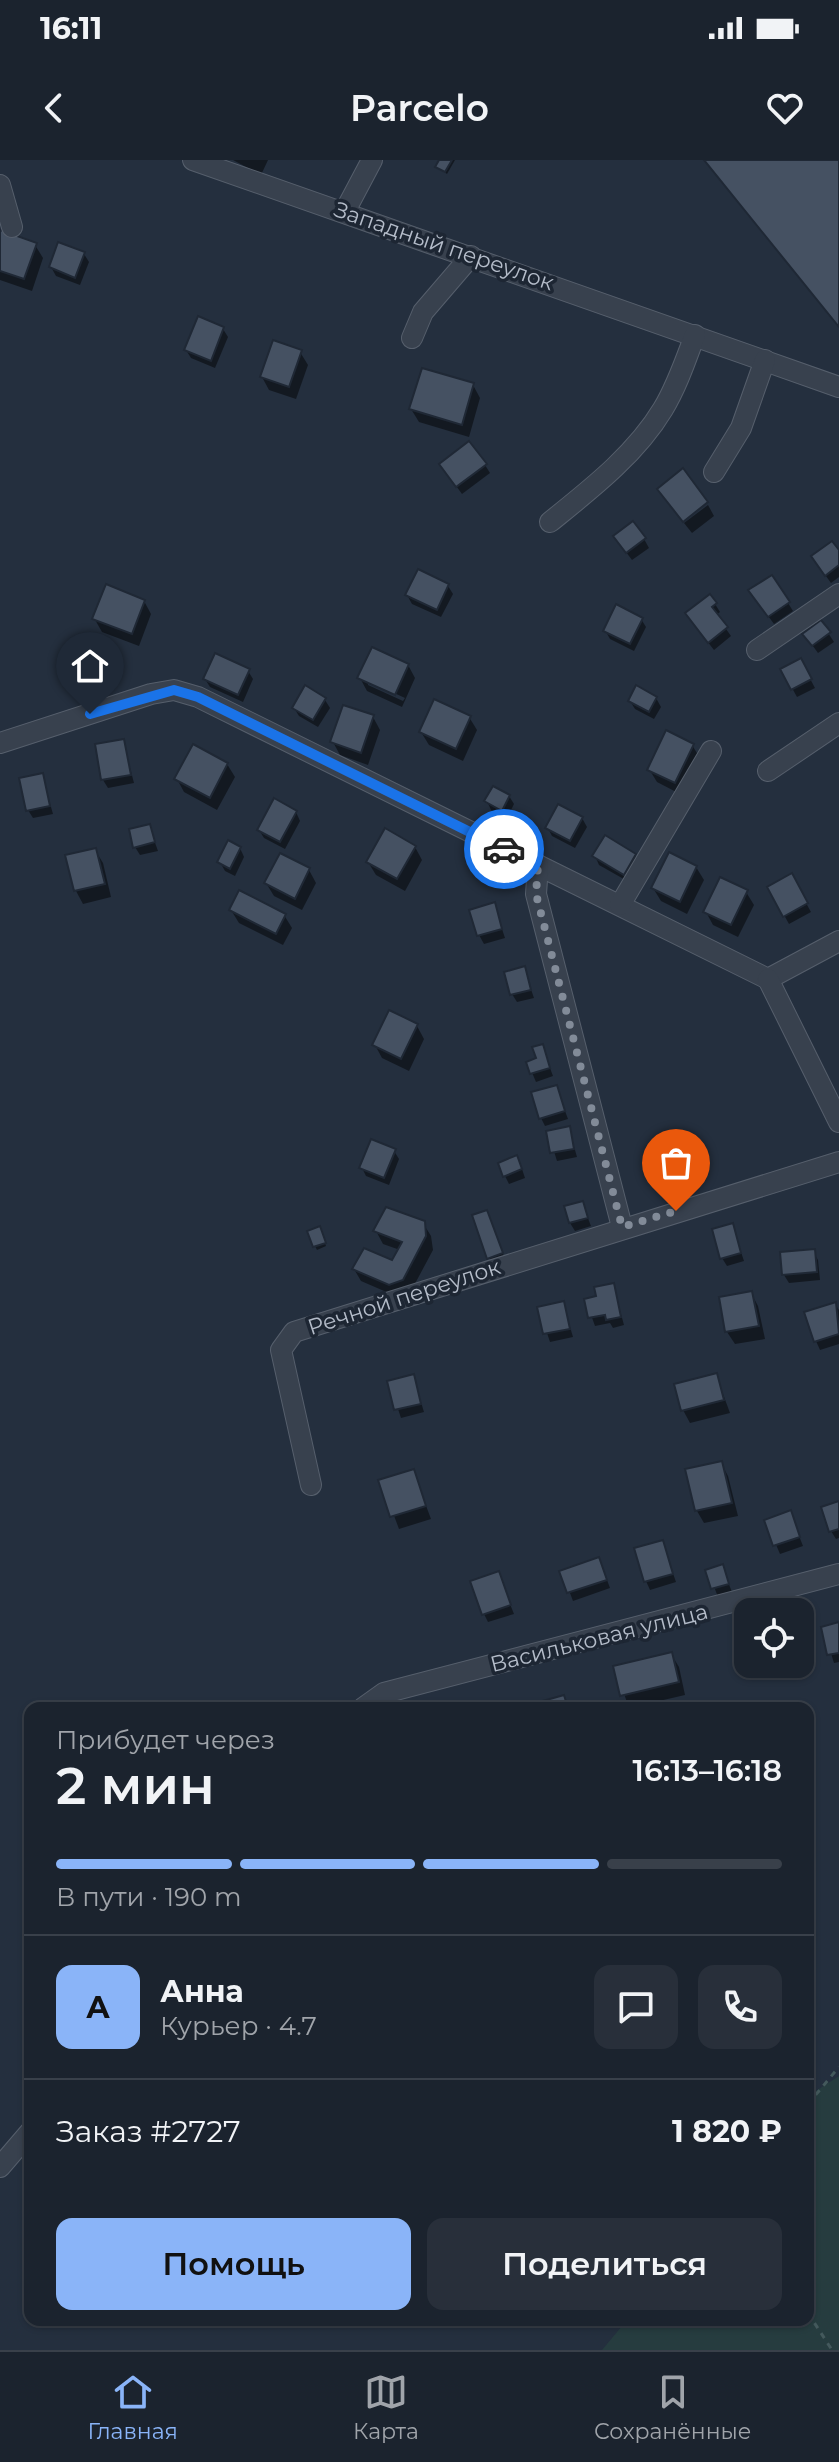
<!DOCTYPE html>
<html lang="ru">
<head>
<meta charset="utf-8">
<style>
	:root { --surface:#1b232e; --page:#282f3a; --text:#f1f3f6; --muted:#a0a4aa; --line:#39404a; --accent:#8ab4f8 }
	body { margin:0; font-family:Montserrat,sans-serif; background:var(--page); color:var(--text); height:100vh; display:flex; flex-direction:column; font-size:30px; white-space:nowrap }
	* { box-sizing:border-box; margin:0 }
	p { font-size:26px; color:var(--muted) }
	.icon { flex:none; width:44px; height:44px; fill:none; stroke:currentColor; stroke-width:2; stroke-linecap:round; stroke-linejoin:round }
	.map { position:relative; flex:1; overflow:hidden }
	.panel { position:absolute; left:24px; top:1542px; width:790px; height:624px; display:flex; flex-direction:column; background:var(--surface); border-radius:16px; box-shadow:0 2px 6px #0004,0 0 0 2px var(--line) }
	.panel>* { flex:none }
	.controls { position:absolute; left:734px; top:1438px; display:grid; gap:16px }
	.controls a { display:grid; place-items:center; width:80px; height:80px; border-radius:16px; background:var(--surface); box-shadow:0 2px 6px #0004,0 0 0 2px var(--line); font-size:40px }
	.pin { position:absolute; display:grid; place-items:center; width:68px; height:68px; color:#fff; margin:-82px -34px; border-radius:50% 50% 50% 0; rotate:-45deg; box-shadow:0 0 8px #0007 }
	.pin .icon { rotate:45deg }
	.courier { position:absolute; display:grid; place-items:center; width:80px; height:80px; margin:-40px; border:6px solid #1a73e8; border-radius:50%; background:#fff; color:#222; box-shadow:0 2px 10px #0007 }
	.headline em { font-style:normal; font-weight:600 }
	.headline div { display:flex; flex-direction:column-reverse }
	.headline { display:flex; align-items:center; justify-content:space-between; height:136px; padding:0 32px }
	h1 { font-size:52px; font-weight:600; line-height:60px }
	.bar { display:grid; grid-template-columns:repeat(4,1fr); gap:12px 8px; align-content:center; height:96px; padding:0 32px }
	.bar i { height:10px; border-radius:6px; background:var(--line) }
	.bar .selected { background:var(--accent) }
	.bar p { grid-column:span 4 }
	.line { display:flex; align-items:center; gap:20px; padding:0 32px; border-top:2px solid var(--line) }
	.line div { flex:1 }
	.round { display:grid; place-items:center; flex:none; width:84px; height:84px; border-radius:16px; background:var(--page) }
	.button { display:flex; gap:16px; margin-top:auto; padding:16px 32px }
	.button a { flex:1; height:92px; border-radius:16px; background:var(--accent); color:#111; font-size:32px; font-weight:600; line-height:92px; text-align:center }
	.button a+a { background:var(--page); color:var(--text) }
	.status { display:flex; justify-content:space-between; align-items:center; height:56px; padding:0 40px; background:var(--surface); direction:ltr }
	.status svg { height:22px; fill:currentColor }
	header { display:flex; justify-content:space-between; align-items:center; height:104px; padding:0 32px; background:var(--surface); font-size:36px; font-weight:600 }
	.dock { display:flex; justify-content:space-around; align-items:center; height:112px; border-top:2px solid var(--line); background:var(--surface); font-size:22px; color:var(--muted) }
	.dock a { display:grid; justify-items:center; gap:4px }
	.dock .selected { color:var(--accent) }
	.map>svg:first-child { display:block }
	.green { fill:#263c3f }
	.shadow { fill:#0007; fill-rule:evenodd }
	.building { fill:#455162; stroke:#1f2835; stroke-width:2 }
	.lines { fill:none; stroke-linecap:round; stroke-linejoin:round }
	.minor-casing { stroke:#565f6c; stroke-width:22 }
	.path { stroke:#44595c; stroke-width:3; stroke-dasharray:6 6; stroke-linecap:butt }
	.minor { stroke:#38414e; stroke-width:20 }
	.done { stroke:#828b98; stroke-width:8; stroke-dasharray:0 14.4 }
	.route { stroke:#1a73e8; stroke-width:10 }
	.labels { text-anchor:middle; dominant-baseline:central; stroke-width:7; stroke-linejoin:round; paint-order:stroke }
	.street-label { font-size:22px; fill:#b4bcc9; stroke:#1d2633 }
</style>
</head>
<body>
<div class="status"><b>16:11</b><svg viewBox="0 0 49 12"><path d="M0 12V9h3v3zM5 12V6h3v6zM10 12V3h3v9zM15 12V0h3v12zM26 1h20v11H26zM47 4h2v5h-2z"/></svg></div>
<header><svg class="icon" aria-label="back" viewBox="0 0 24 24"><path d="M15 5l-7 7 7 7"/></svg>Parcelo<svg class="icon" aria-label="heart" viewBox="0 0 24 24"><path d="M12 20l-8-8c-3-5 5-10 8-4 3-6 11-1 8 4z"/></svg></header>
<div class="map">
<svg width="839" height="2190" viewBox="0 0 839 2190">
	<rect width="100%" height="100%" fill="#242f3e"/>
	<polygon class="green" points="839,1916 839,2190 602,2190 627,2160 808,2160 808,1936"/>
	<g class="shadow">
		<polygon points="233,0 268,0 261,15"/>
		<polygon points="442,0 455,0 447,14 438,7"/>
		<polygon points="0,73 35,85 43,98 32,131 0,120"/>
		<polygon points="84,94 89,102 80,125 56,116 51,107"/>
		<polygon points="223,169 228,177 215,208 191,198 186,190"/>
		<polygon points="300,192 308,205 296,239 269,230 262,217"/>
		<polygon points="473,225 480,238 469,277 419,262 411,249"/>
		<polygon points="485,305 490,313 462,334 446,312"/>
		<polygon points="708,345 714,356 692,373 684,363"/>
		<polygon points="644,379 649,388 632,400 620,384"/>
		<polygon points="839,393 839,417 831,423 818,405"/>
		<polygon points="448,426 453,434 441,457 412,444 407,435"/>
		<polygon points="755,438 788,443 793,451 774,464"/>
		<polygon points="144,441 151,454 139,486 102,472 94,458"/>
		<polygon points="715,444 720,452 716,455 731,476 714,490 692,462"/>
		<polygon points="641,459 646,467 634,491 610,479 605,470"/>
		<polygon points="821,462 834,482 818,493 810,482"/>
		<polygon points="800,500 815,528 797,537 782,510"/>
		<path d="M408,505L415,518L402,547L367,531L360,518ZM368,521L405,538L403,541L368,525Z"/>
		<polygon points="248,511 253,519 243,542 210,527 205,519"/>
		<polygon points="656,538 661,547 654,559 635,549 630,541"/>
		<polygon points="325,540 330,548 318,567 299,556 294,548"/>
		<polygon points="373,557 380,570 368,605 340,595 333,582"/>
		<polygon points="469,557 477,570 463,601 429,585 421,572"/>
		<polygon points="123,581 134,623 108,628 103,620"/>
		<polygon points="692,585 700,598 682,635 657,622 649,609"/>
		<polygon points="227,604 235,617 217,650 184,632 177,619"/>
		<polygon points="42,615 53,654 33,658 28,650"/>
		<polygon points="509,636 514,644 507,658 491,650 487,641"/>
		<polygon points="296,652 300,661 285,689 264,678 259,670"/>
		<polygon points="582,658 587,667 575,688 552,676 548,668"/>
		<polygon points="149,666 158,691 140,695 135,687"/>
		<polygon points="415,687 422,700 405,731 376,715 368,702"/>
		<polygon points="240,688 244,697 235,716 225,711 220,702"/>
		<polygon points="95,690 103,703 111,737 83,744 76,731 68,697"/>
		<polygon points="635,695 639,703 629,722 599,705 595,696"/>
		<polygon points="696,707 704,720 687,754 661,741 653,728"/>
		<polygon points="309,710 316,723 302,750 274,736 266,723"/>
		<polygon points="791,716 811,752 789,764 769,728"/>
		<polygon points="746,732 754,745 738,777 713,765 706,752"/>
		<polygon points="494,745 505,778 484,784 479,775"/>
		<polygon points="231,750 284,755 292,768 283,785 239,763"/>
		<polygon points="524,809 534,838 517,842 512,834"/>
		<polygon points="417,866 424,879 409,911 382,898 375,885"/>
		<polygon points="542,887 553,916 536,922 528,903 538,900"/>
		<polygon points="556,927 568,959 545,966 541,958"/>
		<polygon points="569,969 577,997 557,1001 548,972"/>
		<polygon points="394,991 399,999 389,1025 366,1016 362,1008"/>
		<polygon points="521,1006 525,1018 509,1024 505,1016"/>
		<polygon points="582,1043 591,1066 575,1071 570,1063"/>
		<polygon points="491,1061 506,1102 494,1106 489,1098"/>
		<polygon points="423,1063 431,1076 433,1090 410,1133 398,1137 361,1121 354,1109 393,1102 400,1090 383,1084 376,1071"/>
		<polygon points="732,1065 744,1101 727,1106 722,1098"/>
		<polygon points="321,1072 326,1086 317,1090 315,1086"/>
		<polygon points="813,1091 818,1100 820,1120 789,1123 784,1115"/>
		<polygon points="613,1125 624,1165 613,1168 610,1163 595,1166 586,1141 598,1138"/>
		<polygon points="751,1133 758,1146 765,1179 735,1184 727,1172"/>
		<polygon points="563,1143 573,1177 550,1182 539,1149"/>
		<polygon points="835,1144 839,1150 839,1184 820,1190 816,1181"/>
		<polygon points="716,1215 730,1253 690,1263 683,1250"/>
		<polygon points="413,1216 424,1252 401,1258 389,1222"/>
		<polygon points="721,1303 728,1316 738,1356 704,1363 697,1351"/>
		<polygon points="413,1311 431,1359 399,1369 381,1321"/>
		<polygon points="839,1343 839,1378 836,1379 831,1371"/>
		<polygon points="790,1353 803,1386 780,1394 766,1361"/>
		<polygon points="662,1382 676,1422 650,1430 646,1421"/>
		<polygon points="599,1399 610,1428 573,1441 562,1412"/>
		<polygon points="722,1407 732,1432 718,1437 708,1411"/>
		<polygon points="498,1414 514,1454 488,1462 484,1454"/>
		<polygon points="839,1464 839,1502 834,1503 823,1468"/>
		<polygon points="671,1494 679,1507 685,1535 629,1548 615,1508"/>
	</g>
	<g class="building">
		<polygon points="439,0 452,0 445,12 435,7"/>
		<polygon points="704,0 839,0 839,167"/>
		<polygon points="0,70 37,83 24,119 0,111"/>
		<polygon points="58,82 85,92 75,118 49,107"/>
		<polygon points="198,156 224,167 211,201 184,190"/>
		<polygon points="273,180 302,190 289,227 260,217"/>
		<polygon points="422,208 474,223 462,265 409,249"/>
		<polygon points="469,281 487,304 456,327 439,304"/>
		<polygon points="683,308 708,342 683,362 657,329"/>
		<polygon points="633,361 646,378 626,393 613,376"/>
		<polygon points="832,381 839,390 839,405 825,416 811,396"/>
		<polygon points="418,409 449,424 437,450 405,435"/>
		<polygon points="772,415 790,442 768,457 748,430"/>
		<polygon points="106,424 145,440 132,474 92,459"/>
		<polygon points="710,434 717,443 712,447 728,467 708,483 685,453"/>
		<polygon points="616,444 643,458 630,484 603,471"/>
		<polygon points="821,460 831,472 812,486 802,474"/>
		<polygon points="372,487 409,504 395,535 357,518"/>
		<polygon points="215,493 250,509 238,535 203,519"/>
		<polygon points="801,498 812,519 791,530 780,509"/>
		<polygon points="305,525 326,538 313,560 292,548"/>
		<polygon points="636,525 657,537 649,552 628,541"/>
		<polygon points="434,539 471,556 456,589 419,572"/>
		<polygon points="343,545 374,555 361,593 330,582"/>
		<polygon points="666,570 694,584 675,623 647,610"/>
		<polygon points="124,579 131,615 101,620 95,584"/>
		<polygon points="193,584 228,603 210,638 174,619"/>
		<polygon points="43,613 50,646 26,651 19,618"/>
		<polygon points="493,626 510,635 502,651 484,641"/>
		<polygon points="274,638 297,651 280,682 257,670"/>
		<polygon points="558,644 583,657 570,681 545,668"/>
		<polygon points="150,664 155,682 133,688 129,669"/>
		<polygon points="385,668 416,686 397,719 366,702"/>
		<polygon points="605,675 636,694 624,715 592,696"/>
		<polygon points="228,680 241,687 230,709 217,702"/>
		<polygon points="96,688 105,724 74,731 65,695"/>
		<polygon points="669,692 697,706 680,742 651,728"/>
		<polygon points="280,693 310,708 295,739 264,723"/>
		<polygon points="792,713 808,743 783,757 767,727"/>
		<polygon points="720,717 748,730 731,765 703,752"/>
		<polygon points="239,730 286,754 276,774 229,750"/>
		<polygon points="495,742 502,769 477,776 469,750"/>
		<polygon points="525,806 531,830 510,835 504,812"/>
		<polygon points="389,850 418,864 401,899 372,885"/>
		<polygon points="543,884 550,908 530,914 526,902 536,898 532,887"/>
		<polygon points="557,925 565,951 539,959 531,932"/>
		<polygon points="570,966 574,989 550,993 546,971"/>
		<polygon points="371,979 396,989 384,1018 359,1008"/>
		<polygon points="517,995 522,1009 503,1017 498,1003"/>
		<polygon points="583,1041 588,1058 569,1063 564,1046"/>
		<polygon points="386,1047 425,1061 426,1076 403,1120 389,1125 352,1109 364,1088 392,1100 402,1082 373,1071"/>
		<polygon points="487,1050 503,1093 487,1099 472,1055"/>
		<polygon points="733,1063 741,1093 720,1099 712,1069"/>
		<polygon points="320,1066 326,1083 313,1087 307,1071"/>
		<polygon points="815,1089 817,1112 782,1115 780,1092"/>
		<polygon points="614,1123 621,1157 606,1160 605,1155 588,1158 584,1139 596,1136 594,1127"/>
		<polygon points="752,1131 759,1166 725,1172 719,1137"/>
		<polygon points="564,1141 570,1169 543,1174 537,1147"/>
		<polygon points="836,1142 839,1174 814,1182 804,1152"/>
		<polygon points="717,1213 724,1240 681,1251 674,1224"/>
		<polygon points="414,1214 421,1244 394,1250 387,1221"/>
		<polygon points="722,1301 732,1343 695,1351 685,1309"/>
		<polygon points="414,1309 426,1346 390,1357 378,1320"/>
		<polygon points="839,1341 839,1369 829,1372 821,1347"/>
		<polygon points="791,1350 800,1377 773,1386 764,1360"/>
		<polygon points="663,1380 673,1414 644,1422 634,1388"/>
		<polygon points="599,1397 607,1420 567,1433 559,1411"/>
		<polygon points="723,1404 729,1424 711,1429 705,1410"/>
		<polygon points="499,1411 511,1445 482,1455 470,1421"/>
		<polygon points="839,1462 839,1493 827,1495 821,1467"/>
		<polygon points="672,1492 679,1522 620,1536 613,1506"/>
		<polygon points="564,1535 568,1548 533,1548 532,1544"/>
	</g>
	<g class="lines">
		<g class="minor-casing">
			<g id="minor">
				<polyline points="193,0 839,227"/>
				<polyline points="0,25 12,67"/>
				<polyline points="345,51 372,0"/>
				<polyline points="412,178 423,152 471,96"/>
				<polyline points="714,312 741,268 765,200"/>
				<path d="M550,362C591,329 636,294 663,249C677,226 686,199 695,175"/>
				<polyline points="757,490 839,434"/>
				<polyline points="0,583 151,534 174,530 198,537 768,819 839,781"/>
				<polyline points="768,611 839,563"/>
				<polyline points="538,705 536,734 622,1067"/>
				<polyline points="620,745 711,591"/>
				<polyline points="768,819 839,962"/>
				<polyline points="311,1325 281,1190 294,1172 839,1002"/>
				<polyline points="363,1548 384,1533 839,1414"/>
				<polyline points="0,2007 30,1972"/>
			</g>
		</g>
		<g class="path">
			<polyline points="808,1944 839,1907"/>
			<polyline points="808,2153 832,2190"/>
		</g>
		<use href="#minor" class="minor"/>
	</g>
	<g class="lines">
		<polyline class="done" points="504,689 538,705 536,734 622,1067 676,1051"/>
		<polyline class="route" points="90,554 174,530 198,537 504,689"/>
	</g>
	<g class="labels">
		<g class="street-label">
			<text transform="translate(444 86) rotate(19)">Западный переулок</text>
			<text transform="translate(404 1137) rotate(-18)">Речной переулок</text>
			<text transform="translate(599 1478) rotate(-14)">Васильковая улица</text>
		</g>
	</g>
</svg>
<div class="controls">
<a><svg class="icon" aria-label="locate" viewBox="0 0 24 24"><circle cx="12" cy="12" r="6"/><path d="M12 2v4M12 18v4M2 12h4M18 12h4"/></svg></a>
</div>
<div class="pin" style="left:676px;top:1051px;background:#ea580c"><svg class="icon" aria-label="bag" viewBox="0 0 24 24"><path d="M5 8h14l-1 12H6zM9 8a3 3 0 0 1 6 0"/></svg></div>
<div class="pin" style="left:90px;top:554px;background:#1f2937"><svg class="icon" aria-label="home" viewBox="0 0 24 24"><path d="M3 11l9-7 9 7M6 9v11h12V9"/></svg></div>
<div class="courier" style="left:504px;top:689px"><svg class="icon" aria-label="car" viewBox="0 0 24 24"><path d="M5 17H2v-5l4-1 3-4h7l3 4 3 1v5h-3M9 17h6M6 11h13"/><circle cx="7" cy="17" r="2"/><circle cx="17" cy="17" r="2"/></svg></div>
<section class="panel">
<div class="headline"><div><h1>2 мин</h1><p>Прибудет через</p></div><em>16:13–16:18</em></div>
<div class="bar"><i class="selected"></i><i class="selected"></i><i class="selected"></i><i></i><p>В пути · 190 m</p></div>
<div class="line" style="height:144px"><b class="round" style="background:var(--accent);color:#111">А</b><div><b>Анна</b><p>Курьер · 4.7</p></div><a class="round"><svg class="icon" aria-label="chat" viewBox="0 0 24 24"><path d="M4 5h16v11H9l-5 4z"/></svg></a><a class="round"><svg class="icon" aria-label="phone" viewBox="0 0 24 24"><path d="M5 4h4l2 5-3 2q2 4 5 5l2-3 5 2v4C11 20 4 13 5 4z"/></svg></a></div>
<div class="line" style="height:104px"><div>Заказ #2727</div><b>1 820 ₽</b></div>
<div class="button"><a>Помощь</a><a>Поделиться</a></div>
</section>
</div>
<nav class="dock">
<a class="selected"><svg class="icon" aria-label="home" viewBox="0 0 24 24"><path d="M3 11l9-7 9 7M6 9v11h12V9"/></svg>Главная</a>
<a><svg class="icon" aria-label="map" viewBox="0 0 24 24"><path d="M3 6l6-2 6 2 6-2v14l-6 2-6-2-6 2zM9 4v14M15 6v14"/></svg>Карта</a>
<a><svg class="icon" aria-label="saved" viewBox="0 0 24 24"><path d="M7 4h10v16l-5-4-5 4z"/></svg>Сохранённые</a>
</nav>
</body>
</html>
